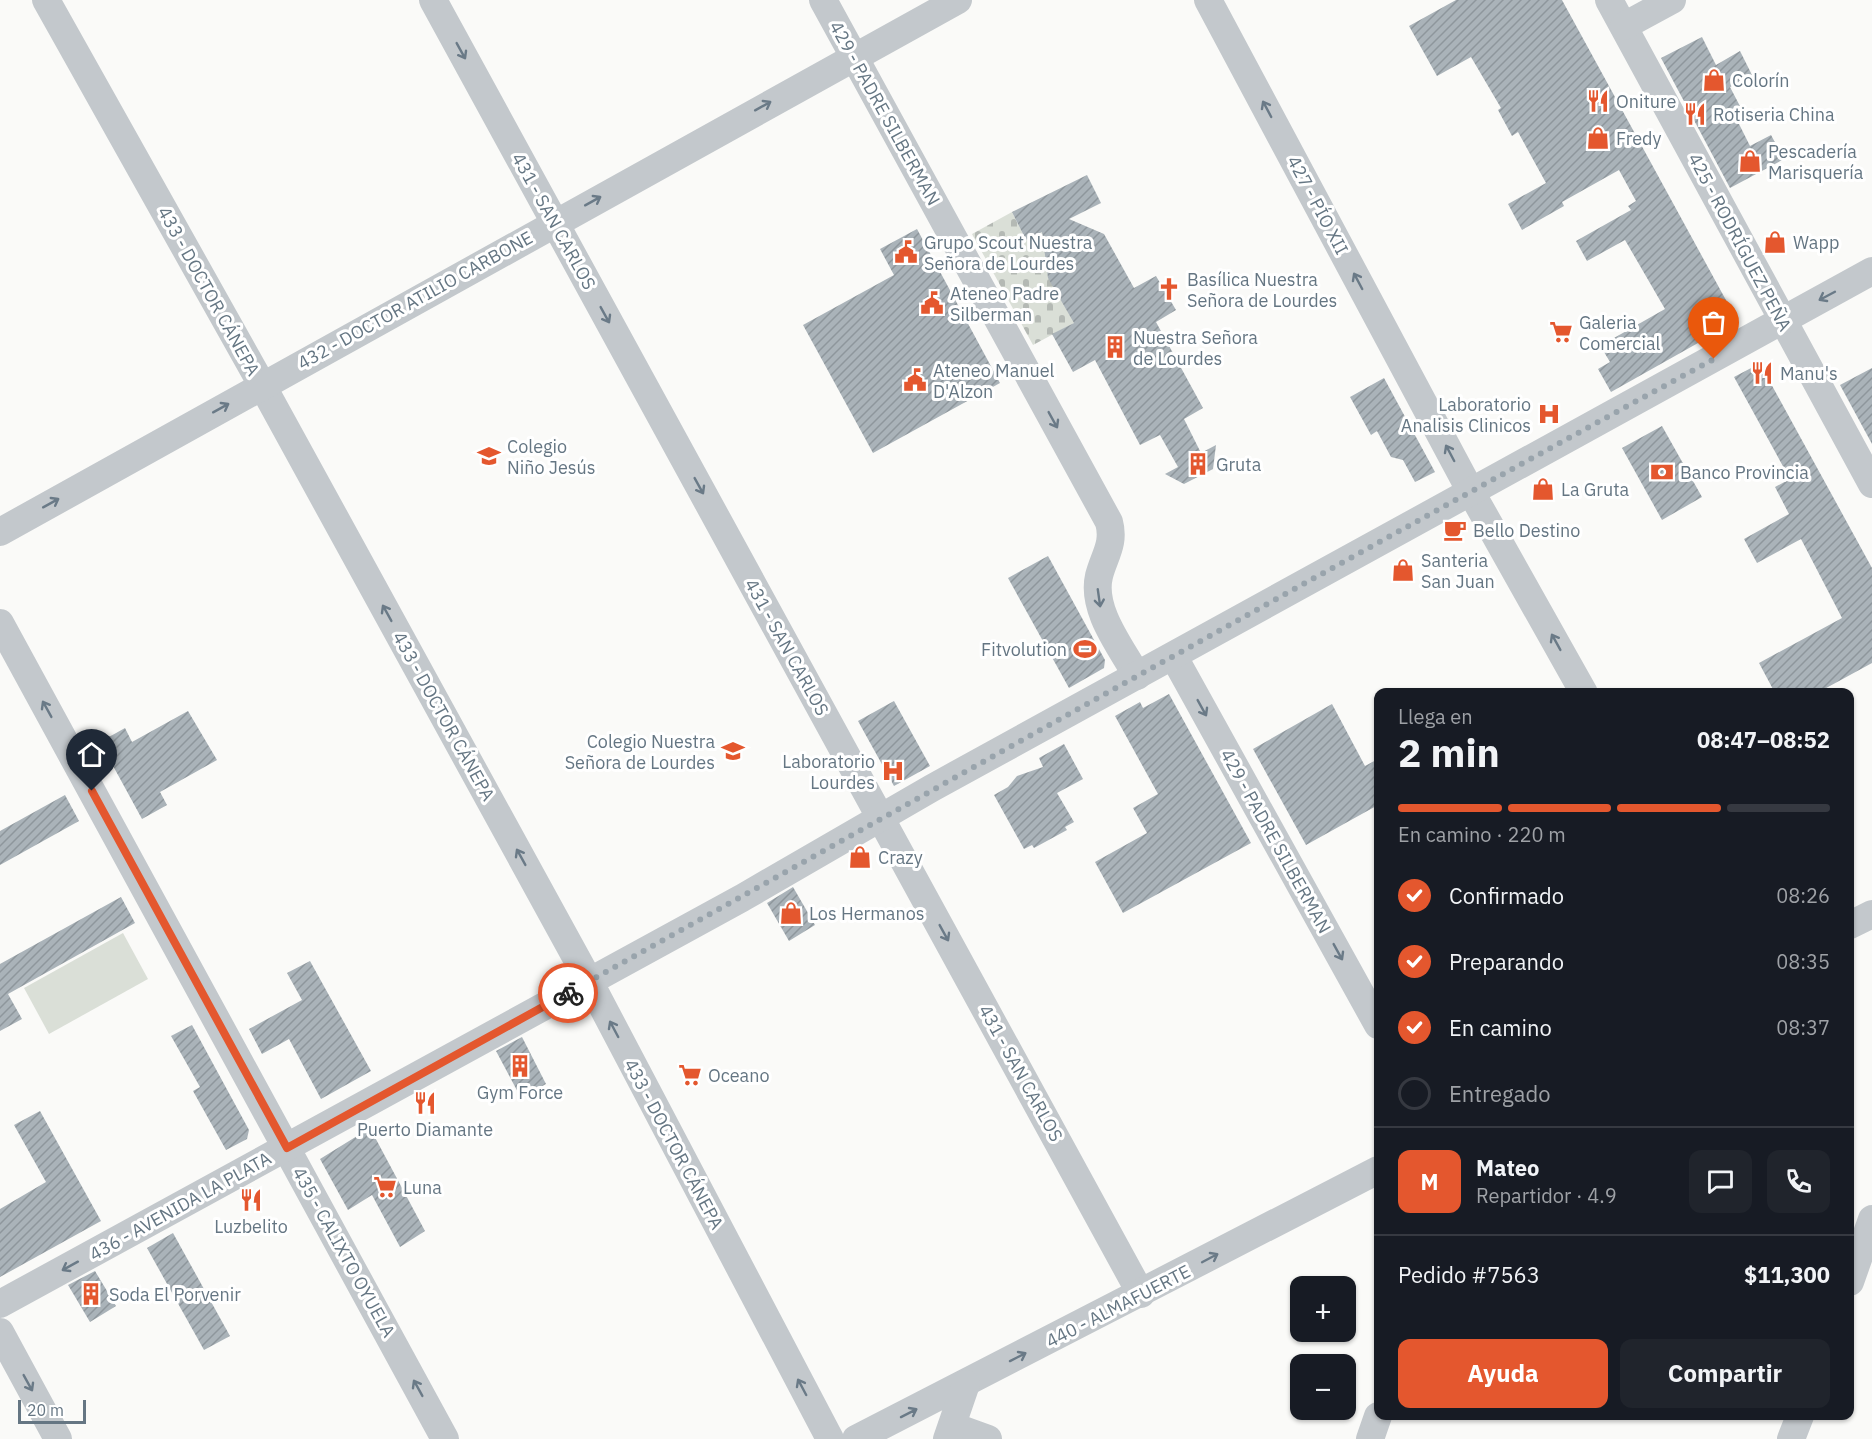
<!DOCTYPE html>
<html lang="es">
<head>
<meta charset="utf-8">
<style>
	:root { --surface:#171b24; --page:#20242c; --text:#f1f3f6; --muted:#9ea1a6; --line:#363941; --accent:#e4572e }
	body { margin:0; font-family:"IBM Plex Sans",sans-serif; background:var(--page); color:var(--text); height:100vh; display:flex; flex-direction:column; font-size:22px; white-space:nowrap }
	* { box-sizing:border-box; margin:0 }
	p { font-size:20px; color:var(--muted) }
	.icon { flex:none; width:33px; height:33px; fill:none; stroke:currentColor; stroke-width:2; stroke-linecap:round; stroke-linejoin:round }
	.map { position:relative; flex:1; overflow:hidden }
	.side { position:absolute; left:1374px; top:688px; width:480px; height:732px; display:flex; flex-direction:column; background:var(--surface); border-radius:12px; box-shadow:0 2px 4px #0004 }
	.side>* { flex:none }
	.fabs { position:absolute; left:1290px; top:1276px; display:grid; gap:12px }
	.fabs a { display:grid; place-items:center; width:66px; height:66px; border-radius:12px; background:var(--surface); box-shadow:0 2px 4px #0004; font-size:30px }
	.scale { position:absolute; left:18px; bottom:15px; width:68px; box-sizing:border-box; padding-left:6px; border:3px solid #657683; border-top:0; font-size:16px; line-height:21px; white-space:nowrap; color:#657683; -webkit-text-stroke:4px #fff; paint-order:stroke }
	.pin { position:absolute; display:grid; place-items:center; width:51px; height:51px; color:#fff; margin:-62px -26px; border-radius:50% 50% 50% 0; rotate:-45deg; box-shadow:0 0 6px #0007 }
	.pin .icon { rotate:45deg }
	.courier { position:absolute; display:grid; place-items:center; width:60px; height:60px; margin:-30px; border:4px solid #e4572e; border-radius:50%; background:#fff; color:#222; box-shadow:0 2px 8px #0007 }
	.summary em { font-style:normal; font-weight:800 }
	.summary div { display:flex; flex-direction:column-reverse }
	.summary { display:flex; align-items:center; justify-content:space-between; height:102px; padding:0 24px }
	h1 { font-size:39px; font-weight:800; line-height:45px }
	.bar { display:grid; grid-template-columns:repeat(4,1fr); gap:9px 6px; align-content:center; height:72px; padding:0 24px }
	.bar i { height:8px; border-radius:4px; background:var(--line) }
	.bar .on { background:var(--accent) }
	.bar p { grid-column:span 4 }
	.line { display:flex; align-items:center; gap:15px; padding:0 24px; border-top:2px solid var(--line) }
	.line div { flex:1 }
	.round { display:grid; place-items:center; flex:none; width:63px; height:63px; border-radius:12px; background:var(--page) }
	ol { padding:0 24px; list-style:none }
	li { display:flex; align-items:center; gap:18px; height:66px }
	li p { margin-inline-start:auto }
	li .icon { padding:6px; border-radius:50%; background:var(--accent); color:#fff; stroke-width:4 }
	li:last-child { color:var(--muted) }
	li i { width:33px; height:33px; border:3px solid var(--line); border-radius:50% }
	.cta { display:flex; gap:12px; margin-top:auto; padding:12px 24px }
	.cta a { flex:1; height:69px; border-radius:12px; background:var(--accent); color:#fff; font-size:24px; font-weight:800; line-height:69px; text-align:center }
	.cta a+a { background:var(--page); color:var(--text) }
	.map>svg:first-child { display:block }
	.grass { fill:#dadfd7 }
	.cemetery { fill:url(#cemetery-stones) }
	.building { fill:url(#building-hatch) }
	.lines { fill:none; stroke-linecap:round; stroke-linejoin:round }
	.minor { stroke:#c3c8cc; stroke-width:28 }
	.oneway { stroke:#6a7a87 }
	.done { stroke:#99a4ac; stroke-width:6; stroke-dasharray:0 10.8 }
	.route { stroke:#e4572e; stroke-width:8 }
	.labels { text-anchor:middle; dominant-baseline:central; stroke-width:6; stroke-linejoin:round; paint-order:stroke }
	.poi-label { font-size:18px; fill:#657683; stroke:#fff; text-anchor:start }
	.street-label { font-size:18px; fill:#657683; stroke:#fff }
</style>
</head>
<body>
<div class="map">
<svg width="1872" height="1439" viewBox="0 0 1872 1439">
	<defs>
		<pattern id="cemetery-stones" width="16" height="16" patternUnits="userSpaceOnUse" patternTransform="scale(1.5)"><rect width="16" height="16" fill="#dadfd7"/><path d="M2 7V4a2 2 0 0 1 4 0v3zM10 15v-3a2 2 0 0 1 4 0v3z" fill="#b4b9b4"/></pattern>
		<pattern id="building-hatch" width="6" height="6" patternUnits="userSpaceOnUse" patternTransform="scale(1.5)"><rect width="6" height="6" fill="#aab3b9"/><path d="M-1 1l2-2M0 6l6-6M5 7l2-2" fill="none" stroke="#8e969c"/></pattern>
	</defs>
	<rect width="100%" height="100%" fill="#fafaf8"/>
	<polygon class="grass" points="123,933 148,979 49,1034 24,988"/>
	<polygon class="cemetery" points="1012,212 1026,240 1046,230 1074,323 1033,345 972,234"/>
	<g class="building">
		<polygon points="1456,0 1562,0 1733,313 1730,325 1611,392 1598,369 1610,362 1604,352 1618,344 1614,338 1665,309 1625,240 1587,261 1576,241 1631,210 1628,206 1636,201 1619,170 1562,202 1564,206 1522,230 1508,204 1546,183 1518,132 1512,136 1498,110 1501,108 1471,57 1437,76 1409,26"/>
		<polygon points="1702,37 1716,65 1740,51 1752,75 1730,87 1742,110 1734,114 1750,146 1771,135 1784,159 1730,188 1661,58"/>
		<polygon points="1087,175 1101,203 1069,219 1104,234 1134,288 1156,276 1176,310 1156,322 1203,408 1184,419 1201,453 1216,445 1213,469 1184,484 1165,474 1178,467 1160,435 1140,445 1095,360 1073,372 1052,334 1074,323 1048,278 1042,232 1026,240 1012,212"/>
		<polygon points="917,229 1000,383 873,453 803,325 894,275 880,249"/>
		<polygon points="1753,367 1764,371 1872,568 1872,663 1817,693 1775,693 1759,663 1842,618 1801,539 1757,563 1744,539 1789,514 1775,487 1790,479 1734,377"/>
		<polygon points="1872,368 1872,444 1840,385"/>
		<polygon points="1384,378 1435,472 1415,482 1403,460 1391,457 1377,431 1371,435 1350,397"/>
		<polygon points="1662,426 1702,497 1662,520 1622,448"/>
		<polygon points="1048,556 1105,660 1104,668 1069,688 1008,578"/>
		<polygon points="1169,694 1251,843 1123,913 1095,862 1147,833 1133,808 1158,794 1115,716 1140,702 1143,708"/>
		<polygon points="894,701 930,766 894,786 858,721"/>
		<polygon points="1332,704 1365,766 1378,759 1378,805 1306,845 1253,749"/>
		<polygon points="188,711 217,760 160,792 167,805 142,819 100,742 125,728 132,742"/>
		<polygon points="1064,744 1083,779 1057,793 1074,822 1065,827 1067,830 1034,848 1032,845 1024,849 994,795 1008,787 1017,776 1043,767 1039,758"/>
		<polygon points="65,795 79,821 0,865 0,831"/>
		<polygon points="793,887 815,925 789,941 767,903"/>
		<polygon points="121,897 135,923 8,994 22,1019 0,1031 0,964"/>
		<polygon points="310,961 371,1071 321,1099 289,1039 262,1054 249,1029 302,1000 287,973"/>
		<polygon points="192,1025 249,1130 247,1139 226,1150 193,1091 200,1087 171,1036"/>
		<polygon points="522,1037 546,1084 521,1098 496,1051"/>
		<polygon points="40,1111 101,1221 0,1277 0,1209 46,1182 14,1125"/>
		<polygon points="370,1128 425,1231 400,1247 372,1195 348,1210 320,1159"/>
		<polygon points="173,1233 230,1336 204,1350 147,1248"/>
		<polygon points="95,1271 116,1306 90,1322 68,1285"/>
	</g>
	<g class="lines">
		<g class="minor">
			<polyline points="46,0 262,385 589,981 830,1439"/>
			<polyline points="433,0 1141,1294"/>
			<path d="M823,0L1109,522C1115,544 1104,556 1099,576C1091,610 1121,647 1137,676"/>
			<polyline points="1208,0 1471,492 1584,693"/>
			<polyline points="1609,0 1872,484"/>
			<polyline points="1624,26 1672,0"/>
			<polyline points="0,532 958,0"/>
			<polyline points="0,623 445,1439"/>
			<polyline points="1174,657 1378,1025"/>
			<polyline points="1850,925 1872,914"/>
			<polyline points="1850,1282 1872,1219"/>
			<polyline points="0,1304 742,898 932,788 1872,271"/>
			<polyline points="0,1332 58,1439"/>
			<polyline points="952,1426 988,1439"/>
			<polyline points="856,1439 1378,1170"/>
			<polyline points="947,1439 966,1384"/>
			<polyline points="1370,1439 1378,1416"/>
			<polyline points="1791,1439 1800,1416"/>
		</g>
	</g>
	<defs><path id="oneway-shaft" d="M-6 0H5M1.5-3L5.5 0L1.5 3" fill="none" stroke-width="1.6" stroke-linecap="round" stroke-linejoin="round" transform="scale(1.5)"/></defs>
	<g class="oneway">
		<use href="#oneway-shaft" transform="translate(461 51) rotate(61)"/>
		<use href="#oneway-shaft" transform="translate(763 106) rotate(-29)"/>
		<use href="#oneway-shaft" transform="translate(1267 109) rotate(-118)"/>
		<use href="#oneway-shaft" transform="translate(593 201) rotate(-29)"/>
		<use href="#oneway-shaft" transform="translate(1358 281) rotate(-118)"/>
		<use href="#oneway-shaft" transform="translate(1827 296) rotate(152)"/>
		<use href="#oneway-shaft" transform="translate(605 315) rotate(61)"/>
		<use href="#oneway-shaft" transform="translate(221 408) rotate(-29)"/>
		<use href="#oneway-shaft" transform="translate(1053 420) rotate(61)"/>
		<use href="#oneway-shaft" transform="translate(1450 453) rotate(-118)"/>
		<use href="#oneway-shaft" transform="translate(699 486) rotate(61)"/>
		<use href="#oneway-shaft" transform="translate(51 503) rotate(-29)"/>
		<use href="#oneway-shaft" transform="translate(1099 598) rotate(82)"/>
		<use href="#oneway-shaft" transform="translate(387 613) rotate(-119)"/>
		<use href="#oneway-shaft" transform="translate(1556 642) rotate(-119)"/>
		<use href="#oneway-shaft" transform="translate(1202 708) rotate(61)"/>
		<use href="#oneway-shaft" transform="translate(47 709) rotate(-119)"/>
		<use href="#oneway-shaft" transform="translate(521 857) rotate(-119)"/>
		<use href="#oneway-shaft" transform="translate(944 933) rotate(61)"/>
		<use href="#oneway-shaft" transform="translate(1338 952) rotate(61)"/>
		<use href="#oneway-shaft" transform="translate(614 1029) rotate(-118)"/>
		<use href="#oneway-shaft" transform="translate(1210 1258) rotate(-28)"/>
		<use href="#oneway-shaft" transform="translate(70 1266) rotate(151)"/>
		<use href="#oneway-shaft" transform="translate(1018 1357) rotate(-27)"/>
		<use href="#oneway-shaft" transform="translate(28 1383) rotate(61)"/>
		<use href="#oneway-shaft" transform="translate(802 1387) rotate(-118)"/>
		<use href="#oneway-shaft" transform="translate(418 1388) rotate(-119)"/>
		<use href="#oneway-shaft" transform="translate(909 1413) rotate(-27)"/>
	</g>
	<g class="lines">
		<path class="done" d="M568,993C950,781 1330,567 1714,359"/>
		<polyline class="route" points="92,791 287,1148 568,993"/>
	</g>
	<defs>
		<g id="shop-bare" transform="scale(1.8)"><path d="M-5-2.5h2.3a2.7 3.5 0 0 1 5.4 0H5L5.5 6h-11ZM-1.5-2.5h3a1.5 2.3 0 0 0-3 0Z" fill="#e4572e" stroke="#fff" stroke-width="2.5" paint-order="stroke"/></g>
		<g id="restaurant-bare" transform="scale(1.8)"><path d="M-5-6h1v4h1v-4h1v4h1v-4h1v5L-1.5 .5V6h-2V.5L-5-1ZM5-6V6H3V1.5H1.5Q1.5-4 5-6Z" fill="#e4572e" stroke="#fff" stroke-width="2.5" paint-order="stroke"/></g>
		<g id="civic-bare" transform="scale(1.8)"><path d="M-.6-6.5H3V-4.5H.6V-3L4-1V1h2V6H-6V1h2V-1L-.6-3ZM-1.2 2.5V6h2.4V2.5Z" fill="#e4572e" stroke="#fff" stroke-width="2.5" paint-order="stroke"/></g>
		<g id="church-bare" transform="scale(1.8)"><path d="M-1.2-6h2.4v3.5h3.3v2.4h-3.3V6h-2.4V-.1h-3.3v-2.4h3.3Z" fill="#e4572e" stroke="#fff" stroke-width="2.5" paint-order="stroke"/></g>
		<g id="supermarket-bare" transform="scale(1.8)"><path d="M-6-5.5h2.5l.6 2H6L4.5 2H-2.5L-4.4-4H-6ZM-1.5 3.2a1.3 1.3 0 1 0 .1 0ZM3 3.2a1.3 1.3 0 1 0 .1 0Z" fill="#e4572e" stroke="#fff" stroke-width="2.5" paint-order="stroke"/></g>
		<g id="building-bare" transform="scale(1.8)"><path d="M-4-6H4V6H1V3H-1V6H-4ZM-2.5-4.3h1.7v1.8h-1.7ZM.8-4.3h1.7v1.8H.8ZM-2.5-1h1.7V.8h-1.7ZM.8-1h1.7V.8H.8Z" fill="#e4572e" stroke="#fff" stroke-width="2.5" paint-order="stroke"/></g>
		<g id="hospital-bare" transform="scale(1.8)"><path d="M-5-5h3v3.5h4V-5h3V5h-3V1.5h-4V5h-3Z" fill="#e4572e" stroke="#fff" stroke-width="2.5" paint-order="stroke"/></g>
		<g id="school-bare" transform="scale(1.8)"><path d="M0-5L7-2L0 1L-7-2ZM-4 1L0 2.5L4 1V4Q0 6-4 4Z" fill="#e4572e" stroke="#fff" stroke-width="2.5" paint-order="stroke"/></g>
		<g id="bank-bare" transform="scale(1.8)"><path d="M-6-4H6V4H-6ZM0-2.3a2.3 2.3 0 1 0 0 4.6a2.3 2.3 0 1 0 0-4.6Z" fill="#e4572e" stroke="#fff" stroke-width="2.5" paint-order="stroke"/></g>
		<g id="cafe-bare" transform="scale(1.8)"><path d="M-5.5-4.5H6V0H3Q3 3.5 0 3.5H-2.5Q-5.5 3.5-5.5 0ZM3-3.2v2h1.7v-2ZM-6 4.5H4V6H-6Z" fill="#e4572e" stroke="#fff" stroke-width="2.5" paint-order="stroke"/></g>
		<g id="stadium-bare" transform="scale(1.8)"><path d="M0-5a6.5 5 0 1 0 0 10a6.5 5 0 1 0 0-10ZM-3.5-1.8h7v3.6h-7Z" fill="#e4572e" stroke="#fff" stroke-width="2.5" paint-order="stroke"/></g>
	</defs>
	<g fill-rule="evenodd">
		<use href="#shop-bare" x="1714" y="80"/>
		<use href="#restaurant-bare" x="1598" y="101"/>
		<use href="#restaurant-bare" x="1695" y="114"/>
		<use href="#shop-bare" x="1598" y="138"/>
		<use href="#shop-bare" x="1750" y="161"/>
		<use href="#shop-bare" x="1775" y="242"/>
		<use href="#civic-bare" x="906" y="252"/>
		<use href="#church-bare" x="1169" y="289"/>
		<use href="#civic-bare" x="932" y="303"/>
		<use href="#supermarket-bare" x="1561" y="332"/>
		<use href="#building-bare" x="1115" y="347"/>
		<use href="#restaurant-bare" x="1762" y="373"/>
		<use href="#civic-bare" x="915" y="380"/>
		<use href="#hospital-bare" x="1549" y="414"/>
		<use href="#school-bare" x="489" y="456"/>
		<use href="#building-bare" x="1198" y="464"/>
		<use href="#bank-bare" x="1662" y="472"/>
		<use href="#shop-bare" x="1543" y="489"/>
		<use href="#cafe-bare" x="1455" y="530"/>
		<use href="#shop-bare" x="1403" y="570"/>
		<use href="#stadium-bare" x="1085" y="649"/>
		<use href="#school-bare" x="733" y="751"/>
		<use href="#hospital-bare" x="893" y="771"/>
		<use href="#shop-bare" x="860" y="857"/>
		<use href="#shop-bare" x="791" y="913"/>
		<use href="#building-bare" x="520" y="1066"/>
		<use href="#supermarket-bare" x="690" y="1075"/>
		<use href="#restaurant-bare" x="425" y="1103"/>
		<use href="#supermarket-bare" x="385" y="1187"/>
		<use href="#restaurant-bare" x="251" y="1200"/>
		<use href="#building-bare" x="91" y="1294"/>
	</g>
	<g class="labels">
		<g class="poi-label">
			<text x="1732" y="80">Colorín</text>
			<text x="1616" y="101">Oniture</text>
			<text x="1713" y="114">Rotiseria China</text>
			<text x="1616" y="138">Fredy</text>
			<text x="1768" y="151">Pescadería<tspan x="1768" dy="21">Marisquería</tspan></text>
			<text x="924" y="242">Grupo Scout Nuestra<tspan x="924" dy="21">Señora de Lourdes</tspan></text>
			<text x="1793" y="242">Wapp</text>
			<text x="1187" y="279">Basílica Nuestra<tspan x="1187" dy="21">Señora de Lourdes</tspan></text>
			<text x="950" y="293">Ateneo Padre<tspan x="950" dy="21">Silberman</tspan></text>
			<text x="1579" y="322">Galeria<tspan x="1579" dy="21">Comercial</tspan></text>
			<text x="1133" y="337">Nuestra Señora<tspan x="1133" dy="21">de Lourdes</tspan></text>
			<text x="933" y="370">Ateneo Manuel<tspan x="933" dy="21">D'Alzon</tspan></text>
			<text x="1780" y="373">Manu's</text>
			<text x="1531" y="404" text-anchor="end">Laboratorio<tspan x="1531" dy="21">Analisis Clinicos</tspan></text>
			<text x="507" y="446">Colegio<tspan x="507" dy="21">Niño Jesús</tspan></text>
			<text x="1216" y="464">Gruta</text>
			<text x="1680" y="472">Banco Provincia</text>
			<text x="1561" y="489">La Gruta</text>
			<text x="1473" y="530">Bello Destino</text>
			<text x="1421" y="560">Santeria<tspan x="1421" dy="21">San Juan</tspan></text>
			<text x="1067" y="649" text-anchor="end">Fitvolution</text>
			<text x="715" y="741" text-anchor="end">Colegio Nuestra<tspan x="715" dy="21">Señora de Lourdes</tspan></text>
			<text x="875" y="761" text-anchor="end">Laboratorio<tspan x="875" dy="21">Lourdes</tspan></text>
			<text x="878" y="857">Crazy</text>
			<text x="809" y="913">Los Hermanos</text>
			<text x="708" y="1075">Oceano</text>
			<text x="520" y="1092" text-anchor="middle">Gym Force</text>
			<text x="425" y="1129" text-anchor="middle">Puerto Diamante</text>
			<text x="403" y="1187">Luna</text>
			<text x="251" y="1226" text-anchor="middle">Luzbelito</text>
			<text x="109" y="1294">Soda El Porvenir</text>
		</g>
		<g class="street-label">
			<text transform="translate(885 113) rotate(61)">429 - PADRE SILBERMAN</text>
			<text transform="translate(1318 205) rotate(62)">427 - PÍO XII</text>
			<text transform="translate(554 221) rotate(61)">431 - SAN CARLOS</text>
			<text transform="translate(1740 242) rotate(62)">425 - RODRÍGUEZ PEÑA</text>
			<text transform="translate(209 291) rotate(61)">433 - DOCTOR CÁNEPA</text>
			<text transform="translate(415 300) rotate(-29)">432 - DOCTOR ATILIO CARBONE</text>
			<text transform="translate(787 647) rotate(61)">431 - SAN CARLOS</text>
			<text transform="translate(444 716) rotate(61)">433 - DOCTOR CÁNEPA</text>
			<text transform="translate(1276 841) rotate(61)">429 - PADRE SILBERMAN</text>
			<text transform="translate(1021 1073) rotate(61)">431 - SAN CARLOS</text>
			<text transform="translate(674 1144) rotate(62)">433 - DOCTOR CÁNEPA</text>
			<text transform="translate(180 1206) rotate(-29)">436 - AVENIDA LA PLATA</text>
			<text transform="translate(344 1252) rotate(61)">435 - CALIXTO OYUELA</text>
			<text transform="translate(1118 1306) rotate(-27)">440 - ALMAFUERTE</text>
		</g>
	</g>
</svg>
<div class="fabs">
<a>+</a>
<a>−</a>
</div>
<div class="scale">20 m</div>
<div class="pin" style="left:1714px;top:359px;background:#ea580c"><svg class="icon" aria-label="bag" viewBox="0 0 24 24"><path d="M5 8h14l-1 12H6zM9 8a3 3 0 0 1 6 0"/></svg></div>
<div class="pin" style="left:92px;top:791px;background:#1f2937"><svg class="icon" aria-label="home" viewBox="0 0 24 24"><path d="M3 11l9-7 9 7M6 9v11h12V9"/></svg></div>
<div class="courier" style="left:568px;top:993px"><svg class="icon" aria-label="bike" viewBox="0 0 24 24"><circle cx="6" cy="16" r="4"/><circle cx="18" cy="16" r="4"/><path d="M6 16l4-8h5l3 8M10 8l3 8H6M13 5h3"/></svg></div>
<section class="side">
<div class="summary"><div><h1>2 min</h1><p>Llega en</p></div><em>08:47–08:52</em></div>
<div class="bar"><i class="on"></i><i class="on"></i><i class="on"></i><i></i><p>En camino · 220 m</p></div>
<ol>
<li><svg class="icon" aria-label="check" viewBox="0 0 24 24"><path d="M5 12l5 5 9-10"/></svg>Confirmado<p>08:26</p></li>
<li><svg class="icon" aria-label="check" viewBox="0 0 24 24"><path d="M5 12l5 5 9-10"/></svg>Preparando<p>08:35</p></li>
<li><svg class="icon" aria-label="check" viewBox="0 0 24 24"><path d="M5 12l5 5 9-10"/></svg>En camino<p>08:37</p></li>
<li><i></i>Entregado</li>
</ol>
<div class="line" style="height:108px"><b class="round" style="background:var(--accent);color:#fff">M</b><div><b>Mateo</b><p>Repartidor · 4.9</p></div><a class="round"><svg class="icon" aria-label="chat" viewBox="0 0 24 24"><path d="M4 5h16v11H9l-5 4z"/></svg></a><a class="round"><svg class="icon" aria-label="phone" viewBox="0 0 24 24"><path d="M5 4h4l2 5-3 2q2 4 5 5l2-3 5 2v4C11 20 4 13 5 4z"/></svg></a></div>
<div class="line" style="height:78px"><div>Pedido #7563</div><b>$11,300</b></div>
<div class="cta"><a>Ayuda</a><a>Compartir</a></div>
</section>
</div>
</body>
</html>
